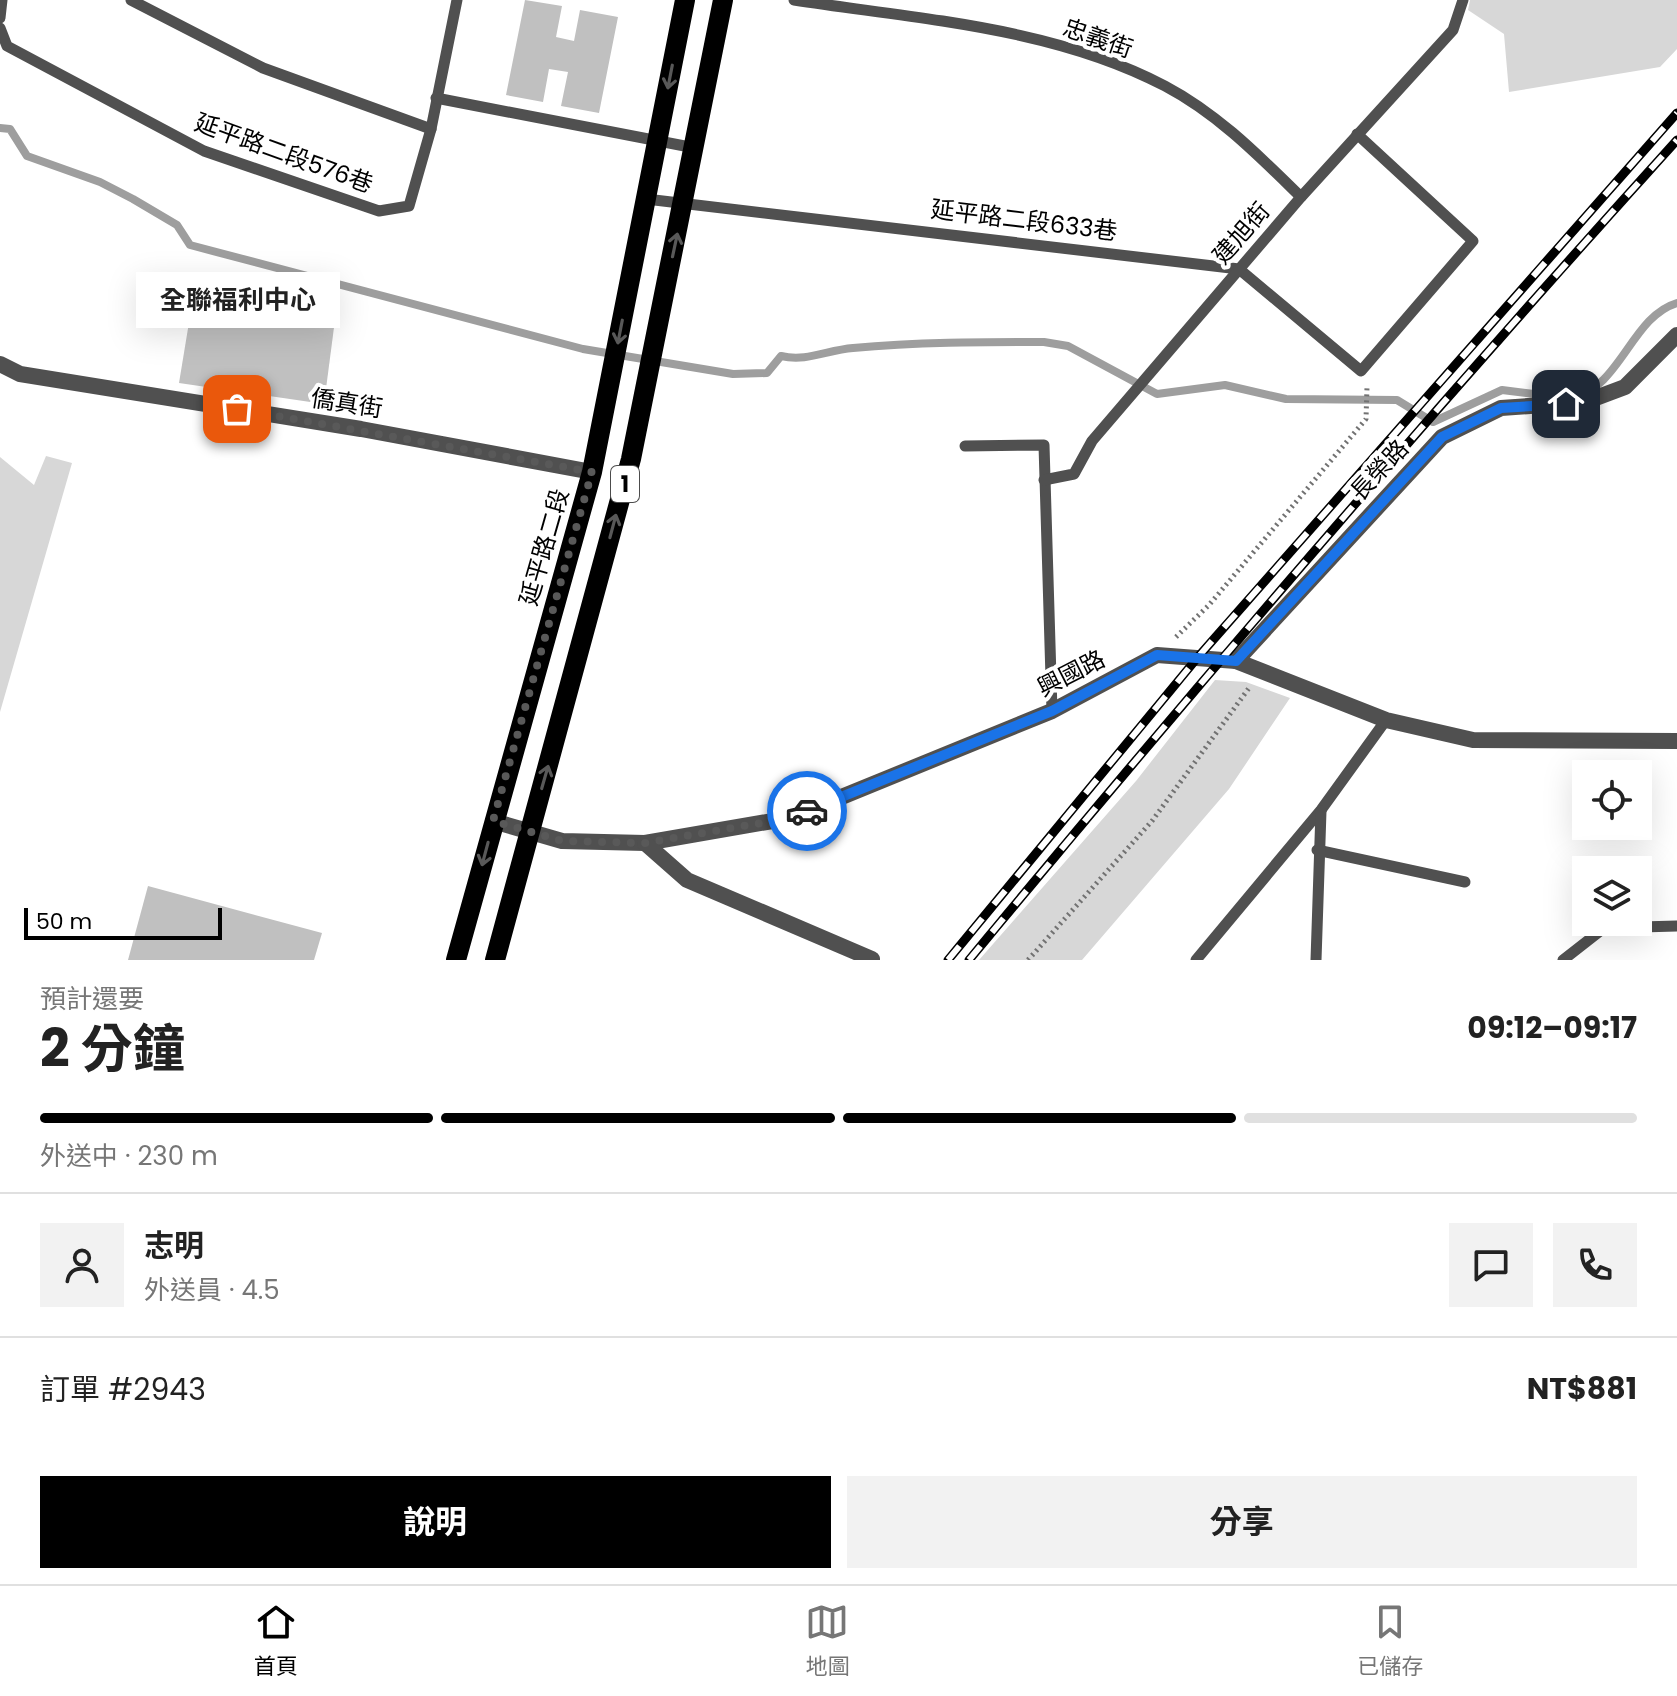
<!DOCTYPE html>
<html lang="zh-TW">
<head>
<meta charset="utf-8">
<style>
	:root { --surface:#fff; --page:#f2f2f2; --text:#222; --muted:#767676; --line:#e0e0e0; --accent:#000 }
	body { margin:0; font-family:Poppins,"Noto Sans TC",sans-serif; background:var(--page); color:var(--text); height:100vh; display:flex; flex-direction:column; font-size:30px; white-space:nowrap }
	* { box-sizing:border-box; margin:0 }
	p { font-size:26px; color:var(--muted) }
	.icon { flex:none; width:44px; height:44px; fill:none; stroke:currentColor; stroke-width:2; stroke-linecap:round; stroke-linejoin:round }
	.map { position:relative; height:960px; overflow:hidden }
	.drawer { display:flex; flex-direction:column; background:var(--surface); flex:1 }
	.drawer>* { flex:none }
	.tools { position:absolute; left:1572px; top:760px; display:grid; gap:16px }
	.tools a { display:grid; place-items:center; width:80px; height:80px; border-radius:0px; background:var(--surface); box-shadow:0 8px 32px #0002; font-size:40px }
	.scale { position:absolute; left:24px; bottom:20px; width:198px; box-sizing:border-box; padding-left:8px; border:4px solid #000; border-top:0; font-size:22px; line-height:28px; white-space:nowrap; color:#000; -webkit-text-stroke:6px #fff; paint-order:stroke }
	.pin { position:absolute; display:grid; place-items:center; width:68px; height:68px; color:#fff; margin:-34px; border-radius:16px; box-shadow:0 4px 12px #0006 }
	.courier { position:absolute; display:grid; place-items:center; width:80px; height:80px; margin:-40px; border:6px solid #1a73e8; border-radius:50%; background:#fff; color:#222; box-shadow:0 2px 10px #0007 }
	.bubble { position:absolute; height:56px; border-radius:0px; background:var(--surface); box-shadow:0 8px 32px #0002; font-size:26px; font-weight:700; line-height:56px; text-align:center }
	.summary em { font-style:normal; font-weight:700 }
	.summary div { display:flex; flex-direction:column-reverse }
	.summary { display:flex; align-items:center; justify-content:space-between; height:136px; padding:0 40px }
	h1 { font-size:52px; font-weight:700; line-height:60px }
	.bar { display:grid; grid-template-columns:repeat(4,1fr); gap:12px 8px; align-content:center; height:96px; padding:0 40px }
	.bar i { height:10px; border-radius:6px; background:var(--line) }
	.bar .active { background:var(--accent) }
	.bar p { grid-column:span 4 }
	.line { display:flex; align-items:center; gap:20px; padding:0 40px; border-top:2px solid var(--line) }
	.line div { flex:1 }
	.round { display:grid; place-items:center; flex:none; width:84px; height:84px; border-radius:0px; background:var(--page) }
	.button { display:flex; gap:16px; margin-top:auto; padding:16px 40px }
	.button a { flex:1; height:92px; border-radius:0px; background:var(--accent); color:#fff; font-size:32px; font-weight:700; line-height:92px; text-align:center }
	.button a+a { background:var(--page); color:var(--text) }
	.menu { display:flex; justify-content:space-around; align-items:center; height:112px; border-top:2px solid var(--line); background:var(--surface); font-size:22px; color:var(--muted) }
	.menu a { display:grid; justify-items:center; gap:4px }
	.menu .active { color:var(--accent) }
	.map>svg:first-child { display:block }
	.green { fill:#d7d7d7 }
	.lines { fill:none; stroke-linecap:round; stroke-linejoin:round }
	.stream { stroke:#9e9e9e; stroke-width:8 }
	.building { fill:#c0c0c0 }
	.path { stroke:#727272; stroke-width:5; stroke-dasharray:2 4; stroke-linecap:butt }
	.lane { stroke:#505050; stroke-width:11 }
	.street { stroke:#505050; stroke-width:16 }
	.primary { stroke:#000; stroke-width:20 }
	.rail-casing { stroke:#000; stroke-width:9 }
	.rail { stroke:#fff; stroke-width:6; stroke-dasharray:18; stroke-linecap:butt }
	.oneway { stroke:#595959 }
	.done { stroke:#595959; stroke-width:8; stroke-dasharray:0 14.4 }
	.route { stroke:#1a73e8; stroke-width:10 }
	.labels { text-anchor:middle; dominant-baseline:central; stroke-width:8; stroke-linejoin:round; paint-order:stroke }
	.shield { fill:#fff; stroke:#4c4c4c; stroke-width:2 }
	.shield-label { font-size:22px; font-weight:bold; fill:#000 }
	.street-label { font-size:24px; fill:#000; stroke:#fff }
</style>
</head>
<body>
<div class="map">
<svg width="1677" height="960" viewBox="0 0 1677 960">
	<rect width="100%" height="100%" fill="#fff"/>
	<g class="green">
		<polygon points="1470,0 1677,0 1677,49 1660,67 1509,92 1504,34 1468,10"/>
		<polygon points="46,456 72,463 0,712 0,457 34,485"/>
		<polygon points="1215,680 1246,682 1290,698 1229,789 1082,960 979,960 1136,781"/>
	</g>
	<g class="lines">
		<g class="stream">
			<path d="M0,128L10,129L27,156L100,182L133,199L177,225L190,245L583,349L733,374L767,373L781,356C807,362 827,350 853,348C916,342 981,342 1044,342L1068,346L1157,394L1225,385L1286,399L1397,400L1433,422L1502,390L1559,397"/>
			<path d="M1573,397C1620,388 1632,316 1677,303"/>
		</g>
	</g>
	<g class="building">
		<polygon points="525,0 562,6 556,37 574,41 580,10 618,17 599,113 561,106 568,72 549,69 543,102 506,95"/>
		<polygon points="195,286 336,312 324,404 179,383"/>
		<polygon points="148,886 322,933 314,960 128,960"/>
	</g>
	<g class="lines">
		<g class="path">
			<polyline points="1176,637 1209,605 1366,419 1367,387"/>
			<polyline points="1028,960 1152,821 1249,688"/>
		</g>
		<g class="lane">
			<polyline points="131,0 263,68 431,129"/>
			<path d="M794,0C917,19 1053,27 1165,86C1218,114 1259,156 1301,197"/>
			<polyline points="0,18 2,0"/>
			<polyline points="0,28 7,46 204,151 379,211 409,206 431,129 457,0"/>
			<polyline points="436,98 695,148"/>
			<polyline points="646,199 1239,269 1361,371 1473,241 1357,134"/>
			<polyline points="965,446 1044,445 1052,711"/>
			<polyline points="1044,480 1074,474 1092,441 1301,197 1453,30 1463,0"/>
			<polyline points="1317,850 1465,882"/>
			<polyline points="1196,960 1321,810 1386,720"/>
			<polyline points="1316,960 1321,811"/>
			<polyline points="1563,960 1604,928 1677,926"/>
		</g>
		<g class="street">
			<polyline points="0,364 20,374 361,429 592,472"/>
			<polyline points="1236,661 1442,437 1501,408 1585,402 1625,387 1677,335"/>
			<polyline points="493,821 562,841 645,843 790,818 1052,711 1157,655 1236,661 1386,720 1473,740 1677,741"/>
			<polyline points="645,843 687,880 872,959"/>
		</g>
		<g class="primary">
			<polyline points="456,960 592,472 685,0"/>
			<polyline points="495,960 631,459 723,0"/>
		</g>
		<g class="rail-casing">
			<g id="rail">
				<polyline points="948,960 1198,657 1677,113"/>
				<path d="M969,960C1200,681 1435,408 1677,140"/>
			</g>
		</g>
		<use href="#rail" class="rail"/>
	</g>
	<defs><path id="oneway-shaft" d="M-6 0H5M1.5-3L5.5 0L1.5 3" fill="none" stroke-width="1.6" stroke-linecap="round" stroke-linejoin="round" transform="scale(2)"/></defs>
	<g class="oneway">
		<use href="#oneway-shaft" transform="translate(670 77) rotate(101)"/>
		<use href="#oneway-shaft" transform="translate(675 245) rotate(-78)"/>
		<use href="#oneway-shaft" transform="translate(620 332) rotate(101)"/>
		<use href="#oneway-shaft" transform="translate(613 526) rotate(-75)"/>
		<use href="#oneway-shaft" transform="translate(545 777) rotate(-74)"/>
		<use href="#oneway-shaft" transform="translate(485 854) rotate(105)"/>
	</g>
	<g class="lines">
		<polyline class="done" points="237,409 592,472 493,821 562,841 645,843 790,818 807,811"/>
		<polyline class="route" points="807,811 1052,711 1157,655 1236,661 1442,437 1501,408 1566,404"/>
	</g>
	<g class="labels">
		<rect class="shield" x="611" y="466" width="28" height="36" rx="6"/>
		<g class="shield-label">
			<text x="625" y="484">1</text>
		</g>
		<g class="street-label">
			<text transform="translate(1098 38) rotate(19)">忠義街</text>
			<text transform="translate(284 153) rotate(20)">延平路二段576巷</text>
			<text transform="translate(1024 220) rotate(7)">延平路二段633巷</text>
			<text transform="translate(1241 233) rotate(-49)">建旭街</text>
			<text transform="translate(347 403) rotate(9)">僑真街</text>
			<text transform="translate(1379 470) rotate(-47)">長榮路</text>
			<text transform="translate(544 547) rotate(-74)">延平路二段</text>
			<text transform="translate(1071 673) rotate(-27)">興國路</text>
		</g>
	</g>
</svg>
<div class="tools">
<a><svg class="icon" aria-label="locate" viewBox="0 0 24 24"><circle cx="12" cy="12" r="6"/><path d="M12 2v4M12 18v4M2 12h4M18 12h4"/></svg></a>
<a><svg class="icon" aria-label="layers" viewBox="0 0 24 24"><path d="M12 4l9 5-9 5-9-5zM3 14l9 5 9-5"/></svg></a>
</div>
<div class="scale">50 m</div>
<div class="pin" style="left:237px;top:409px;background:#ea580c"><svg class="icon" aria-label="bag" viewBox="0 0 24 24"><path d="M5 8h14l-1 12H6zM9 8a3 3 0 0 1 6 0"/></svg></div>
<div class="pin" style="left:1566px;top:404px;background:#1f2937"><svg class="icon" aria-label="home" viewBox="0 0 24 24"><path d="M3 11l9-7 9 7M6 9v11h12V9"/></svg></div>
<div class="courier" style="left:807px;top:811px"><svg class="icon" aria-label="car" viewBox="0 0 24 24"><path d="M5 17H2v-5l4-1 3-4h7l3 4 3 1v5h-3M9 17h6M6 11h13"/><circle cx="7" cy="17" r="2"/><circle cx="17" cy="17" r="2"/></svg></div>
<div class="bubble" style="left:136px;top:272px;width:204px">全聯福利中心</div>
</div>
<section class="drawer">
<div class="summary"><div><h1>2 分鐘</h1><p>預計還要</p></div><em>09:12–09:17</em></div>
<div class="bar"><i class="active"></i><i class="active"></i><i class="active"></i><i></i><p>外送中 · 230 m</p></div>
<div class="line" style="height:144px"><a class="round"><svg class="icon" aria-label="person" viewBox="0 0 24 24"><circle cx="12" cy="8" r="4"/><path d="M4 21q1-7 8-7t8 7"/></svg></a><div><b>志明</b><p>外送員 · 4.5</p></div><a class="round"><svg class="icon" aria-label="chat" viewBox="0 0 24 24"><path d="M4 5h16v11H9l-5 4z"/></svg></a><a class="round"><svg class="icon" aria-label="phone" viewBox="0 0 24 24"><path d="M5 4h4l2 5-3 2q2 4 5 5l2-3 5 2v4C11 20 4 13 5 4z"/></svg></a></div>
<div class="line" style="height:104px"><div>訂單 #2943</div><b>NT$881</b></div>
<div class="button"><a>說明</a><a>分享</a></div>
</section>
<nav class="menu">
<a class="active"><svg class="icon" aria-label="home" viewBox="0 0 24 24"><path d="M3 11l9-7 9 7M6 9v11h12V9"/></svg>首頁</a>
<a><svg class="icon" aria-label="map" viewBox="0 0 24 24"><path d="M3 6l6-2 6 2 6-2v14l-6 2-6-2-6 2zM9 4v14M15 6v14"/></svg>地圖</a>
<a><svg class="icon" aria-label="saved" viewBox="0 0 24 24"><path d="M7 4h10v16l-5-4-5 4z"/></svg>已儲存</a>
</nav>
</body>
</html>
